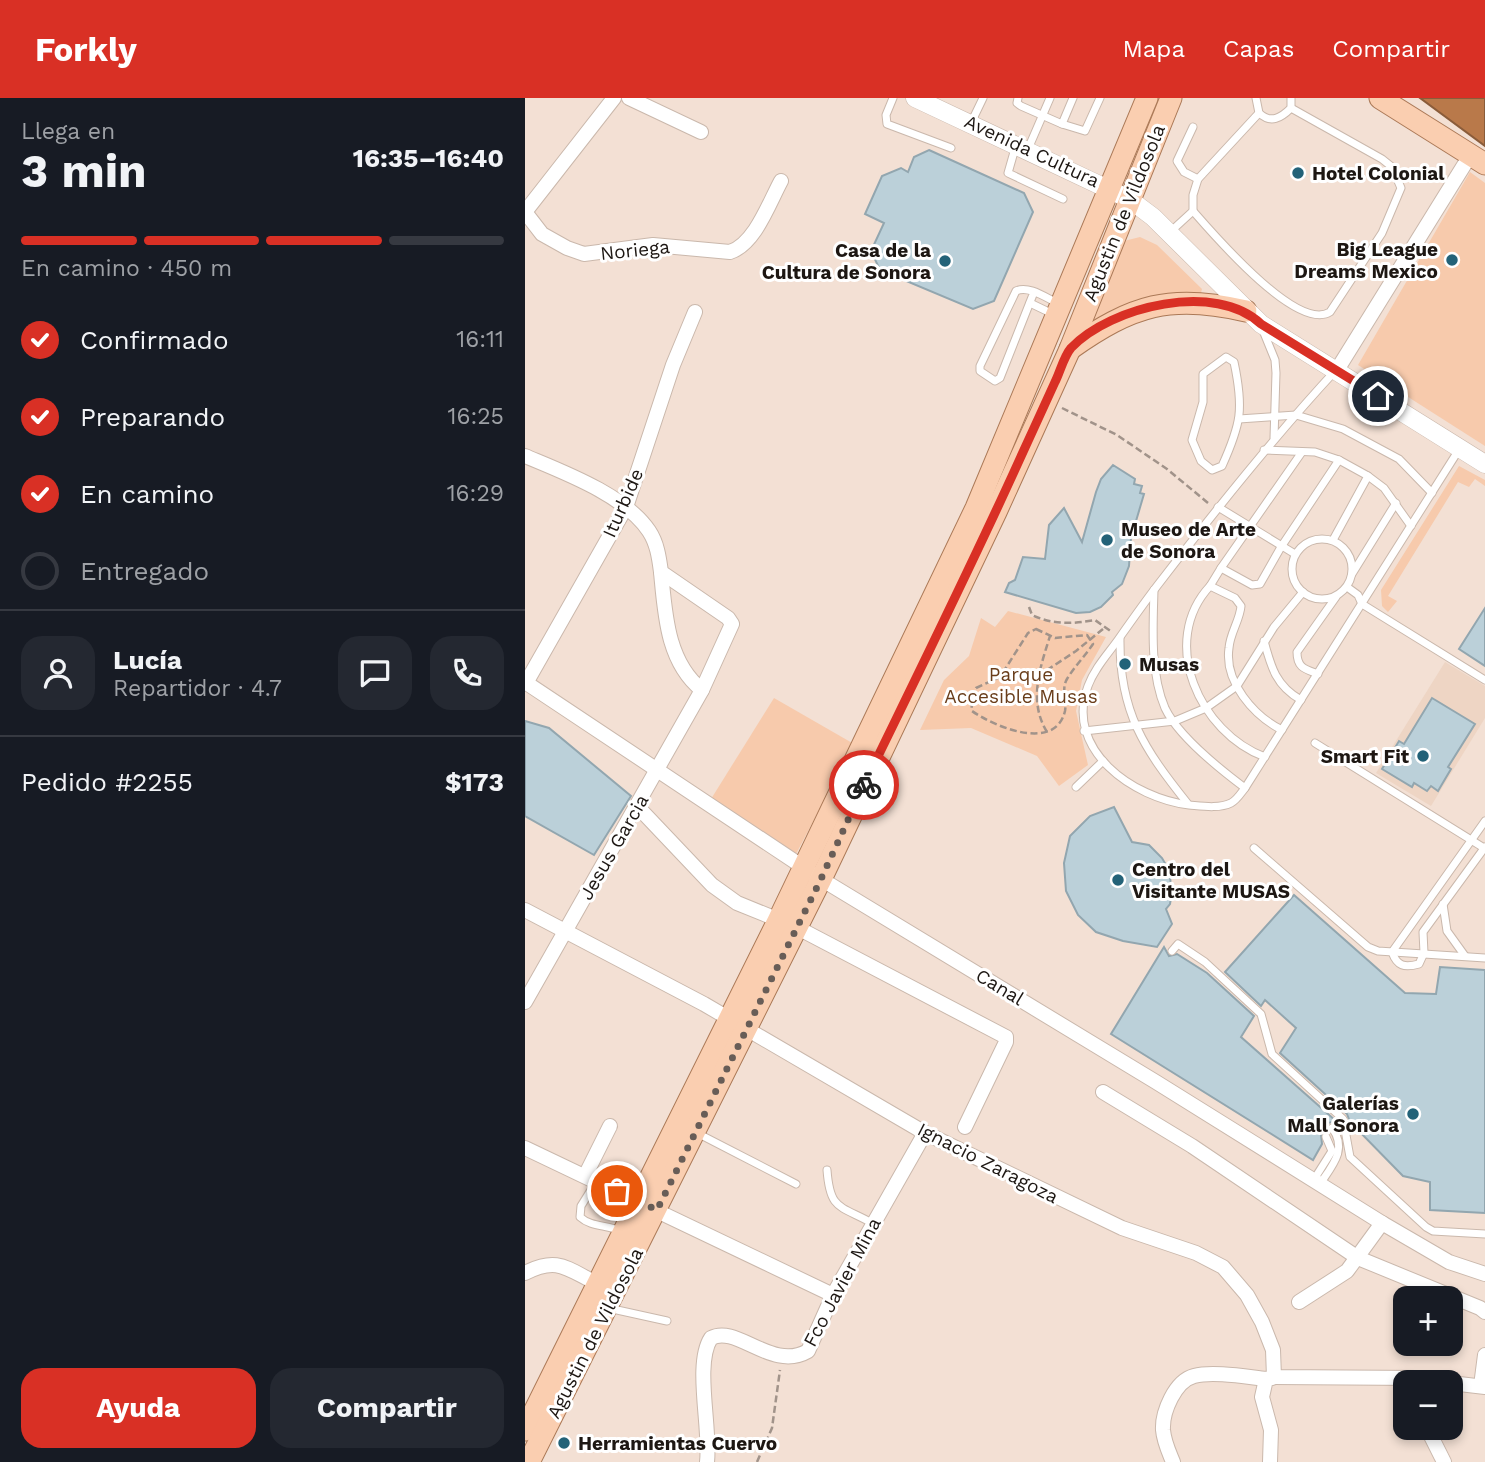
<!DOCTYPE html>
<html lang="es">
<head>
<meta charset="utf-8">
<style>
	:root { --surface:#171b24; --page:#242831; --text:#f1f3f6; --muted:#9ea1a6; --line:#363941; --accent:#d93025 }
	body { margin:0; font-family:"Work Sans",sans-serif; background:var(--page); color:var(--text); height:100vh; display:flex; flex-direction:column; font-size:26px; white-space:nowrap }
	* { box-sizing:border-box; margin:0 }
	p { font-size:23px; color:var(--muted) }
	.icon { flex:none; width:38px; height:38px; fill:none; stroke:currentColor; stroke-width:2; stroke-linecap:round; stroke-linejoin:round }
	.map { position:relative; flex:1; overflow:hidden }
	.panel { display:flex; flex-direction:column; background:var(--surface); width:525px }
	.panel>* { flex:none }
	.tools { position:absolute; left:868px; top:1188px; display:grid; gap:14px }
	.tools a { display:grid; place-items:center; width:70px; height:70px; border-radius:14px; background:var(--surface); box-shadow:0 4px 10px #0003; font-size:35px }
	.pin { position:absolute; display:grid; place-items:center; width:60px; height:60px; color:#fff; margin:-30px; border:4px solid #fff; border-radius:50%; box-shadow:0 2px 7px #0007 }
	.courier { position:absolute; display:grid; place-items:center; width:70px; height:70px; margin:-35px; border:5px solid #d93025; border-radius:50%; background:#fff; color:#222; box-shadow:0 2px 9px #0007 }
	.overview em { font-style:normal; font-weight:700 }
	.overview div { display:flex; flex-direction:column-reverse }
	.overview { display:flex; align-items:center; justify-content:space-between; height:119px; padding:0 21px }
	h1 { font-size:46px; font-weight:700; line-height:52px }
	.bar { display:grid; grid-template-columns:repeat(4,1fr); gap:10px 7px; align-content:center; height:84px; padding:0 21px }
	.bar i { height:9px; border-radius:5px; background:var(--line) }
	.bar .selected { background:var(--accent) }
	.bar p { grid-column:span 4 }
	.line { display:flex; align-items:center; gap:18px; padding:0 21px; border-top:2px solid var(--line) }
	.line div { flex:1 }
	.round { display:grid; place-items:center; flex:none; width:74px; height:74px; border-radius:21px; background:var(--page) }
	ol { padding:0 21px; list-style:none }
	li { display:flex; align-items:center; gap:21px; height:77px }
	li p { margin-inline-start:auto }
	li .icon { padding:7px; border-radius:50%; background:var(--accent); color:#fff; stroke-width:4 }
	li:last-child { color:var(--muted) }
	li i { width:38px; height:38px; border:4px solid var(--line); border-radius:50% }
	.primary-button { display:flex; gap:14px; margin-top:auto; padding:14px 21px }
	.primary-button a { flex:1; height:80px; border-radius:21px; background:var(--accent); color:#fff; font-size:28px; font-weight:700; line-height:80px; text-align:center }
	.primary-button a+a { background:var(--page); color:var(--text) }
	header { display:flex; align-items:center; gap:42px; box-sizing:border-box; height:98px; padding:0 35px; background:var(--accent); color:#fff }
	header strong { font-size:33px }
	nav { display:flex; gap:38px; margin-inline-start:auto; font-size:24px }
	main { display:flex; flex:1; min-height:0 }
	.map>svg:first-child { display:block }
	.built { fill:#eed5c4 }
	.green { fill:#f7caac }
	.water { fill:#b9794a; stroke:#8a5c3a; stroke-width:2 }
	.building { fill:#bbd0d9; stroke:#92a6af; stroke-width:2 }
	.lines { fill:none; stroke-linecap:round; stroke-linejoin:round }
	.service-casing { stroke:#cab8ac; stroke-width:9 }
	.minor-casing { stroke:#cab8ac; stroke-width:16 }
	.tertiary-casing { stroke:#cab8ac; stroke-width:19 }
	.primary-casing { stroke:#ab7957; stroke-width:23 }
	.path { stroke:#a1938a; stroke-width:2.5; stroke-dasharray:7 3.5; stroke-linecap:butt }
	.service { stroke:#fff; stroke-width:7 }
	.minor { stroke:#fff; stroke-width:14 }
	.tertiary { stroke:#fff; stroke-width:18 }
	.primary { stroke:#faceb0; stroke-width:21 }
	.done { stroke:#685d57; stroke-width:7; stroke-dasharray:0 12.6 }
	.route { stroke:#d93025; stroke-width:9 }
	.poi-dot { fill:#236278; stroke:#fff; stroke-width:2.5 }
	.labels { text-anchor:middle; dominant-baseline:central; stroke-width:6; stroke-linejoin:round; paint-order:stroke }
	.street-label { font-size:19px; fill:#1d1713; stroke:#fff }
	.poi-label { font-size:19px; font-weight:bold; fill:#1d1713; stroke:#fff; text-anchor:start }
	.park-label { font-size:19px; fill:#693d1a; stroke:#fff }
</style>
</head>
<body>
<header>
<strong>Forkly</strong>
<nav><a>Mapa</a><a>Capas</a><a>Compartir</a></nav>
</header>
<main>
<section class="panel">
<div class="overview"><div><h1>3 min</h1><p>Llega en</p></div><em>16:35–16:40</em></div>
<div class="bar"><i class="selected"></i><i class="selected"></i><i class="selected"></i><i></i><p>En camino · 450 m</p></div>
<ol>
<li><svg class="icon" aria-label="check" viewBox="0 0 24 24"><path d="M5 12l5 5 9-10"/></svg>Confirmado<p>16:11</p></li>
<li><svg class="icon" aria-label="check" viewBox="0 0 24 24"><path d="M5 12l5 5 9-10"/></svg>Preparando<p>16:25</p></li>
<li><svg class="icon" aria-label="check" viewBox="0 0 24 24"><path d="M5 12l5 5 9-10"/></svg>En camino<p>16:29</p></li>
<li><i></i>Entregado</li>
</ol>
<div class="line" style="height:126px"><a class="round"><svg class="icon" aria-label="person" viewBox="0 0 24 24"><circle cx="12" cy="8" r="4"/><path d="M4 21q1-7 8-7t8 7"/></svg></a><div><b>Lucía</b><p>Repartidor · 4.7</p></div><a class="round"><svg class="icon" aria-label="chat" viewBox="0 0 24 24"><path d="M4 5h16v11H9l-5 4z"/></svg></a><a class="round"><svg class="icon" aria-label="phone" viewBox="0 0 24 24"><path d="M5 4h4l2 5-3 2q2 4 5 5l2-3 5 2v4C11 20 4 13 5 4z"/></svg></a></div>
<div class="line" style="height:91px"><div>Pedido #2255</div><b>$173</b></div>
<div class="primary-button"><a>Ayuda</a><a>Compartir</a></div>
</section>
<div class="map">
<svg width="960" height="1364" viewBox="0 0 960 1364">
	<rect width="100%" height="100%" fill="#f3e0d4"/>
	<polygon class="built" points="920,564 960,588 960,620 906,708 851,675"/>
	<g class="green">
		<polygon points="945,74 960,85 960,348 833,267"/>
		<path d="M615,139L632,147L677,191L676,195C627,199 610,200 566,225L599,143Z"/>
		<polygon points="934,368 960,382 960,388 950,381 944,389 933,384 863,498 872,503 863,514 857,508 856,492"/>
		<polygon points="483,513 581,539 557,582 551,613 563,667 534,688 512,658 446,630 395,632 419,582 444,558 456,520 470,529"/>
		<polygon points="249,600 329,646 271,756 186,701"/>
	</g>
	<polygon class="water" points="895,0 960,0 960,48"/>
	<g class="building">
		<polygon points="404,52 499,95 508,114 469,203 448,211 355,172 346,153 359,125 340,116 357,78 376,70 383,74 389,59"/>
		<polygon points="588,367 610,381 609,386 617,388 615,395 619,396 606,440 604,468 597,486 587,494 588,497 576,509 565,514 551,515 480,494 484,485 490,482 498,459 520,461 524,427 539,410 557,444 571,394 576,381"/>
		<polygon points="960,510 960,568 934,551"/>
		<polygon points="907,600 950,626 923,669 926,671 913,693 906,688 902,693 889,685 887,689 857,671 874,643 879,646"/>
		<polygon points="0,623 24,630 106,698 69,757 0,718"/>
		<polygon points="589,709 607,744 624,747 637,760 644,772 647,794 645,806 641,811 647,826 632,849 598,843 571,834 553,817 541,793 539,765 545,738 565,718"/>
		<polygon points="769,797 880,895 911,896 915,869 960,872 960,1115 905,1112 905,1084 878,1078 825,1024 822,1016 755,955 771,930 740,902 736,908 700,874"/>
		<polygon points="639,849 644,858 652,856 682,875 729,918 716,939 811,1023 803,1025 802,1033 796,1036 797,1046 788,1062 586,936"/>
	</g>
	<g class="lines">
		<g class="service-casing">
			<g id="service">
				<polyline points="368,0 361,17 362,26 426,50"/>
				<polyline points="493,0 492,5 496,8 537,26 548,0"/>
				<path d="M731,0L734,15C746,26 756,20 766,10V0"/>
				<polyline points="446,25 458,0"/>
				<polyline points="537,26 560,33 575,0"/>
				<polyline points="668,29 652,63 659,74 673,81"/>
				<polyline points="491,47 483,75 538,101"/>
				<polyline points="503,51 525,0"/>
				<path d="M668,113C689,137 772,234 805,214L857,135L876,90L867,69L857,61L766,10"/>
				<polyline points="644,135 668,113 668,97 673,81 734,15"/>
				<path d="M509,194L475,280L470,283L455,273V268L491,193C503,187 520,199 532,205"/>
				<polyline points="505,205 530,217"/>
				<polyline points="737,230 750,262 751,275 749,340"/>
				<path d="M701,259L709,264C719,311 716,326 697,368L687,372L676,363L667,342L678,304V276Z"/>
				<path d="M811,272C747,341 689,414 632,488C619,505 607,522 595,539C584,555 570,569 563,588C539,652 608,700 664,707C676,708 694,711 706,705C712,702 716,695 720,690L935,350"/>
				<polyline points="714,321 771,317 818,331 874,361 907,395"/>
				<polyline points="739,352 790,354 814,362 843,378 859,390 886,428"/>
				<polyline points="777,354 696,470 727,487 735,486 756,449 814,362"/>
				<polyline points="693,409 770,456"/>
				<circle cx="797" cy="471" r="30"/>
				<polyline points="808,442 843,378"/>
				<polyline points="827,476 871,405"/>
				<polyline points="685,488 696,470"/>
				<polyline points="822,489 833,497 837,506 960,582"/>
				<path d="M629,492C628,529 625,575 640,610C653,638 696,672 720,690"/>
				<path d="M595,540C594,614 619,651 663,706"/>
				<path d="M739,543C746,569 751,588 776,602"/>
				<path d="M793,576C780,571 772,570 772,554L811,499"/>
				<polyline points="559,633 650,623 681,610 712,588 749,529 778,494"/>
				<polyline points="790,645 959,750"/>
				<path d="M740,659C675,635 633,544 685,488L710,500L716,508C715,522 705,535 704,550C699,584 729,618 757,632"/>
				<polyline points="551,689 578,663"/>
				<polyline points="729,750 843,849 853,853 960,860"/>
				<polyline points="918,806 922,833 940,858"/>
				<polyline points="647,853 653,846 680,864 736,916 747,956 818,1021 825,1059 901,1129 908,1133 960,1136"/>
				<path d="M867,854C872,868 879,870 894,866L899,855L898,834L960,749"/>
				<polyline points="867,854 960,723"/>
				<polyline points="172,1035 271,1086"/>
				<path d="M302,1072C305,1112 314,1107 347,1125"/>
				<polyline points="788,1083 807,1053 801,1039"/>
				<path d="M71,1084L56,1108L55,1119C67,1130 83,1126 97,1134"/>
				<path d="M795,1086C807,1068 823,1051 807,1030"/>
				<polyline points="83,1210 142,1223"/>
			</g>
		</g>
		<g class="minor-casing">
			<g id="minor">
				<polyline points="104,0 176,34"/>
				<path d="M0,114L17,136L42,150L59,156L128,147L205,154C230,146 244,105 256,83"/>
				<polyline points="0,114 89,0"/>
				<polyline points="812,272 946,56"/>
				<path d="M0,358C38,374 100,397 124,433C132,445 134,459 136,474L203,520L207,526L177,592L0,904"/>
				<path d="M136,474C140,516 142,564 177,592"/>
				<polyline points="0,584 296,781 631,984 857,1125 924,1164 960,1176"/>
				<polyline points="1,585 101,409 148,267 170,214"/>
				<polyline points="112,708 187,787 212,805 271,829 481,939 481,944 440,1029"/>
				<polyline points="0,812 179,906 400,1035 597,1130 671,1155 698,1169 722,1197 737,1224 748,1252 749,1279 893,1280 894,1284"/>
				<polyline points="578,994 667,1048 833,1160 955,1210 960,1214"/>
				<polyline points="0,1050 308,1197"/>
				<polyline points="60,1078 85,1028"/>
				<path d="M0,1175C33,1158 42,1171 73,1186"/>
				<polyline points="774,1204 822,1173 857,1125"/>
				<polyline points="893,1280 924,1284"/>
				<polyline points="926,1285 960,1289"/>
				<polyline points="956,1288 960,1257"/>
				<polyline points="902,1330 919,1364"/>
				<path d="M182,1364C186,1330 169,1266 186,1240C212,1226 247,1274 283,1253L308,1197L400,1035"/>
				<path d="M648,1364C644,1354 639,1344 638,1332C637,1314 650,1283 669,1278C688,1273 722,1279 741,1281"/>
				<polyline points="745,1364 746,1332 737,1299 741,1281 747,1280"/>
			</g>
		</g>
		<g class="tertiary-casing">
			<polyline id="tertiary" points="390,0 604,101 628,119 736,226 960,366"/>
		</g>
		<g class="primary-casing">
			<g id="primary">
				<polyline points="855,0 960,66"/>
				<path d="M545,251C607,207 646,195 721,213"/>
				<polyline points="0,1332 253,823 451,410 622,0"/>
				<polyline points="4,1364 296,781 471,414 545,251 646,0"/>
			</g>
		</g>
		<g class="path">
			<polyline points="537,310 592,337 642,371 683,405"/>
			<path d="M504,509L507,517C528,527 548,526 570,522L587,534"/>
			<path d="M511,531L530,540L562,537L568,546C560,558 549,569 542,581C536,591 542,602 540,613C530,655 468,628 447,613L446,598L451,590L475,579L503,535Z"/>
			<polyline points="513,578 551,553 578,531"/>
			<path d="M522,634C503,603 515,570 525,538"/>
			<polyline points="232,1364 247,1330 255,1272"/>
		</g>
		<use href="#service" class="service"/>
		<use href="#minor" class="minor"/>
		<use href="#tertiary" class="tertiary"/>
		<use href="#primary" class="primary"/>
	</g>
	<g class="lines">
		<polyline class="done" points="92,1093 132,1112 296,781 339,687"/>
		<path class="route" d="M339,687C389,584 440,481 488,376C502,345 516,315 530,284C535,274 539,258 546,250C586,208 691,183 736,226L853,298"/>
	</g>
	<g class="poi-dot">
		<circle cx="773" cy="75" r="7"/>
		<circle cx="927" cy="162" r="7"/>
		<circle cx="420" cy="163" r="7"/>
		<circle cx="582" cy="442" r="7"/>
		<circle cx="600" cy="566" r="7"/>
		<circle cx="898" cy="658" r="7"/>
		<circle cx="593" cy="782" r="7"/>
		<circle cx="888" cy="1016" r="7"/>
		<circle cx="39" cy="1345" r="7"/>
	</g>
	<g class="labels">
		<g class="street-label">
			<text transform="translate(507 53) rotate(25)">Avenida Cultura</text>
			<text transform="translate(599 115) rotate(-68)">Agustin de Vildosola</text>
			<text transform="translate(110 152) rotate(-6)">Noriega</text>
			<text transform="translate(98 405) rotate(-66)">Iturbide</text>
			<text transform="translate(89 749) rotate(-60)">Jesus Garcia</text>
			<text transform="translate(475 889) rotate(31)">Canal</text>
			<text transform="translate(463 1065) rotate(27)">Ignacio Zaragoza</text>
			<text transform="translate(317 1184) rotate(-62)">Fco Javier Mina</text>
			<text transform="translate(70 1235) rotate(-63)">Agustin de Vildosola</text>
		</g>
		<g class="poi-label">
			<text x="787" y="75">Hotel Colonial</text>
			<text x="913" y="151" text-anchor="end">Big League<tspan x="913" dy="22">Dreams Mexico</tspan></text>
			<text x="406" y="152" text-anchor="end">Casa de la<tspan x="406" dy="22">Cultura de Sonora</tspan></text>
			<text x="596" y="431">Museo de Arte<tspan x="596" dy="22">de Sonora</tspan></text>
			<text x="614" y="566">Musas</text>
			<text x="884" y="658" text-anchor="end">Smart Fit</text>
			<text x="607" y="771">Centro del<tspan x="607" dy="22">Visitante MUSAS</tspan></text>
			<text x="874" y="1005" text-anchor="end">Galerías<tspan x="874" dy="22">Mall Sonora</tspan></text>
			<text x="53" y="1345">Herramientas Cuervo</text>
		</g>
		<g class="park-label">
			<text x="496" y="576">Parque<tspan x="496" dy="22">Accesible Musas</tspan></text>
		</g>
	</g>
</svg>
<div class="tools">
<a>+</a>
<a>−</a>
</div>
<div class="pin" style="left:92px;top:1093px;background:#ea580c"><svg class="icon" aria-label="bag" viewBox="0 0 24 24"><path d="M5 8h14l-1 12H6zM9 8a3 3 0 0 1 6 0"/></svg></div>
<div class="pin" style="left:853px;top:298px;background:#1f2937"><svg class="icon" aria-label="home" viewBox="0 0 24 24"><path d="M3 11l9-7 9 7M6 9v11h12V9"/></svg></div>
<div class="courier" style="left:339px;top:687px"><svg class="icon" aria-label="bike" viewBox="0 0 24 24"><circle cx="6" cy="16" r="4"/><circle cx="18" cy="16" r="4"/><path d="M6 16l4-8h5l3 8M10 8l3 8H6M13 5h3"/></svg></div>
</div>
</main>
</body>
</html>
